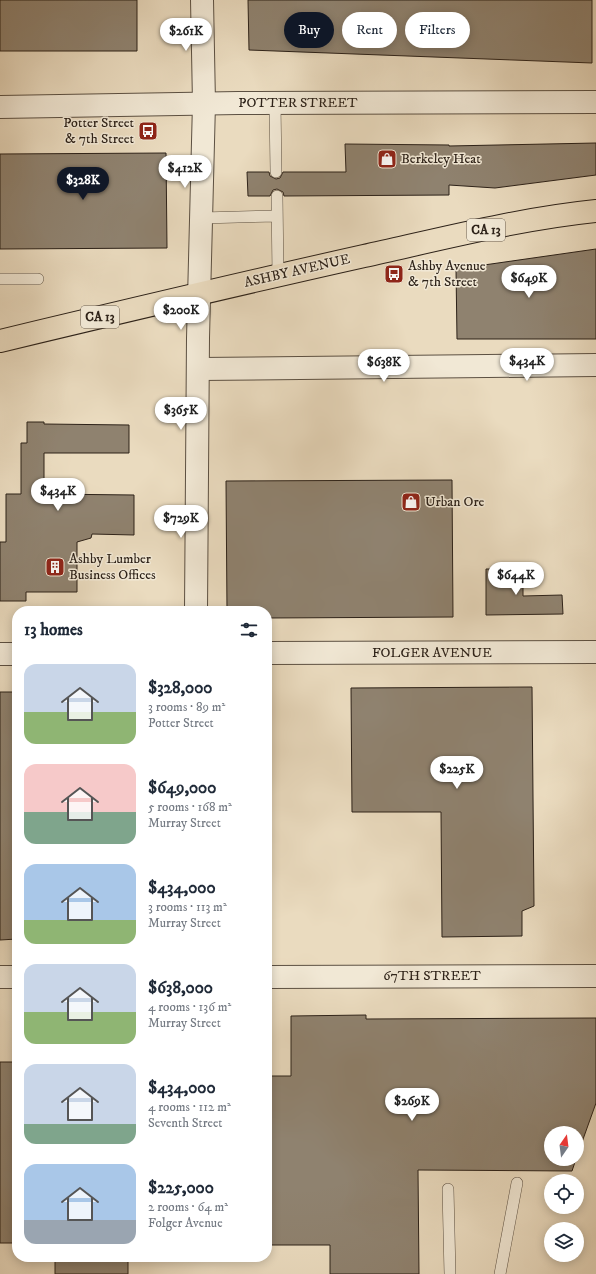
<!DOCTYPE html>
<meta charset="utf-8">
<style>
body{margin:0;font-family:"IM FELL DW Pica",serif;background:#f2f2f3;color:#1f2937;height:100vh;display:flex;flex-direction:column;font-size:15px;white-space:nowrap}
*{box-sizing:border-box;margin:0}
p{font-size:13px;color:#747a83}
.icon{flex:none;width:22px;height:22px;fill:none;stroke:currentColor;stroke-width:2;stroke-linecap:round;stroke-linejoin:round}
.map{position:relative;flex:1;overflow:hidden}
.details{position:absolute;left:12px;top:606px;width:260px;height:656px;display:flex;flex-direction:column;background:#fff;border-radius:16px;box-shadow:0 2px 10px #0003}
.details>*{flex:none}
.top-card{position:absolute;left:284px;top:12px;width:252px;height:36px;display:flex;gap:8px}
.needle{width:26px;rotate:14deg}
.controls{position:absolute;left:544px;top:1126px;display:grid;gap:8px}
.controls a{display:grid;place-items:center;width:40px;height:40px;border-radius:50%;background:#fff;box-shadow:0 2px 10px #0003;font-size:20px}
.price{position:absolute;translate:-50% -34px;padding:0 9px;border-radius:14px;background:#fff;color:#222;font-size:13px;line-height:26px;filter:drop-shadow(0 1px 2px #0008)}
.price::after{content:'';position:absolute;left:50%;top:24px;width:12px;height:9px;margin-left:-6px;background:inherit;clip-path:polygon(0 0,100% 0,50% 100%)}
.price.on{background:#111827;color:#fff}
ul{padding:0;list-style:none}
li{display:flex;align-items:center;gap:12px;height:100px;padding:0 12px}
li span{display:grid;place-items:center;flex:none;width:112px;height:80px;border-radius:12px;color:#555}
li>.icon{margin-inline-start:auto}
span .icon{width:48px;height:48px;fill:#fffc;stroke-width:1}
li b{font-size:17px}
h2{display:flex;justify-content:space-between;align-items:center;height:48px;padding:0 12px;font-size:17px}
.chip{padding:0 14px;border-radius:18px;background:#fff;box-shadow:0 2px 10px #0003;font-size:14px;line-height:36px}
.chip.on{background:#111827;color:#fff}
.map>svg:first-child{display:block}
</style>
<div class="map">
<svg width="596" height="1274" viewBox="0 0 596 1274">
<rect width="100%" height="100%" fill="#eadbbf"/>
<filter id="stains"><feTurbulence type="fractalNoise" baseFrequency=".005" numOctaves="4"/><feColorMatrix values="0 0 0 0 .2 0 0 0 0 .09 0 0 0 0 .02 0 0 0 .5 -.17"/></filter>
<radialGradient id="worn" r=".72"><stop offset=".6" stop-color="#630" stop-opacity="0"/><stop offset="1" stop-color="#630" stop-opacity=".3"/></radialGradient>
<!-- building -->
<path fill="#8f826f" stroke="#2d2219" d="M0,0H137V51H0Z
M248,0H592V63L249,50Z
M596,143V175L495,188L449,185V195L284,196L283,192L277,189L273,190L270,196H248L247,172H269L270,176L276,179L280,178L283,172H346L345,144L449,145V146Z
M166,153L167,248L0,249V154Z
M596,249V339H457L456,269Z
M27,422H44V424L129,425V453H44V494L134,495V535L92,534L91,538L77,542V592H26V601H0V542H6V494H21V443H27Z
M452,480L453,617L267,618V611H227L226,481Z
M486,569H523V596L562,595L563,614L486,615Z
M532,687L534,906L522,911V936L442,937L441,812H352L351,688Z
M0,692H17V939L0,940Z
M366,1015V1019L596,1018V1103L577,1156V1133H551V1159H576L572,1171L418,1170L419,1274H330V1245H267V1076H291V1016Z
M0,1062H17V1243H0Z
M55,1257H128V1274H55Z"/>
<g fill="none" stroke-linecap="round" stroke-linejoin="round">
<!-- service casing -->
<g stroke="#5c5042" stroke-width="12">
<path id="service" d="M275,103L276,172
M277,196L278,275
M202,218L277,216
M0,279H38
M448,1189L450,1274
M500,1274L517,1183"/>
</g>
<!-- minor casing -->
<g stroke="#5c5042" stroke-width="24">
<path id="minor" d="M0,107L238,103L596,102
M199,369L596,365
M267,653L596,652
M0,977H17
M267,977L596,976"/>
</g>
<!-- tertiary casing -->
<g stroke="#5c5042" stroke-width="24">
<path id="tertiary" d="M196,611L198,338L204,103L202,0
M0,654H17"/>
</g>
<!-- primary casing -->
<g stroke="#2d2219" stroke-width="24">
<path id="primary" d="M0,341C121,312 243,283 364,256C441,239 518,219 596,211"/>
</g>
<!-- service -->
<use href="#service" stroke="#f1e8d5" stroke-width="11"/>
<!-- minor -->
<use href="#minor" stroke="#f1e8d5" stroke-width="22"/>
<!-- tertiary -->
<use href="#tertiary" stroke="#f1e8d5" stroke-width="22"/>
<!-- primary -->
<use href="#primary" stroke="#eadbbf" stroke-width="22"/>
</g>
<!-- icons -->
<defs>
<g id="bus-square" transform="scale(1)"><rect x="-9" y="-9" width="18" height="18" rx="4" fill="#8f2418" stroke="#f1e8d5"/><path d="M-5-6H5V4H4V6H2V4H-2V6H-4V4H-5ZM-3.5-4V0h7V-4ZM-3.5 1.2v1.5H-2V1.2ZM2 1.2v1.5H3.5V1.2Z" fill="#fff"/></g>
<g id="shop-square" transform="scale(1)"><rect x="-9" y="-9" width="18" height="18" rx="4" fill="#8f2418" stroke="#f1e8d5"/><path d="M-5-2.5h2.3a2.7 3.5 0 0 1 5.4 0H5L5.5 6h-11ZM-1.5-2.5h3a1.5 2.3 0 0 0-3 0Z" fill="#fff"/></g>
<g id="building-square" transform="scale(1)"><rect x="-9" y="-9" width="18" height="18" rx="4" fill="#8f2418" stroke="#f1e8d5"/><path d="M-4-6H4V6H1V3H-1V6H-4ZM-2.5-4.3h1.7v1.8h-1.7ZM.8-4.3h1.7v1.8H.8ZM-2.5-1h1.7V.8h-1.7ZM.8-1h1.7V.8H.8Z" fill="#fff"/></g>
</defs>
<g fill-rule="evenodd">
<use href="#bus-square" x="148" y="131"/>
<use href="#shop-square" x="387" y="159"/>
<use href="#bus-square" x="394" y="274"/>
<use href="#shop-square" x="411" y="502"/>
<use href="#building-square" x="55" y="567"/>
</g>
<g text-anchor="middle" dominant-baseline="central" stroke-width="3" stroke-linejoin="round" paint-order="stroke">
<!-- shield labels -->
<g fill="#f1e8d5" stroke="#685d51" stroke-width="1">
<rect x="467" y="219" width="38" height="22" rx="3"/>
<rect x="81" y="306" width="38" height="22" rx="3"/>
</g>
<g font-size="13" font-weight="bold" fill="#2d2219">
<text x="486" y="230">CA 13</text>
<text x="100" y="317">CA 13</text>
</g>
<!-- street labels -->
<g font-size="14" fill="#2d2219" stroke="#f1e8d5">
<text x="298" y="103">POTTER STREET</text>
<text transform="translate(297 271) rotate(-13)">ASHBY AVENUE</text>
<text x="432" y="653">FOLGER AVENUE</text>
<text x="432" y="976">67TH STREET</text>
</g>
<!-- poi labels -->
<g font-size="14" fill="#2d2219" stroke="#f1e8d5" text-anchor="start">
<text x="134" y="123" text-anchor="end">Potter Street<tspan x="134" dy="16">&amp; 7th Street</tspan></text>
<text x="401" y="159">Berkeley Heat</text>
<text x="408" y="266">Ashby Avenue<tspan x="408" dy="16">&amp; 7th Street</tspan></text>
<text x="425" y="502">Urban Ore</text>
<text x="69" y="559">Ashby Lumber<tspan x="69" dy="16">Business Offices</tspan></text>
</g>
</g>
<rect width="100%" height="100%" filter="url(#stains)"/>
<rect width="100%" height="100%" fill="url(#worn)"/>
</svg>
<div class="controls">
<a><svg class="needle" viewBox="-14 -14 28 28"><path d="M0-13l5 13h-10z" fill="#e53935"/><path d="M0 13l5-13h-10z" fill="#747a83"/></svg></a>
<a><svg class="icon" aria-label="locate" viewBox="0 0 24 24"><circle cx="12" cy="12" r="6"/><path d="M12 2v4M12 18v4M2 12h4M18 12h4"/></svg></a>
<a><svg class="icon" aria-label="layers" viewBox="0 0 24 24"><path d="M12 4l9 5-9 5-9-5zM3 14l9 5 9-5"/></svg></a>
</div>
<b class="price" style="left:186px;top:52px">$261K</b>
<b class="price" style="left:185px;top:189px">$412K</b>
<b class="price on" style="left:83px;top:201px">$328K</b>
<b class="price" style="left:529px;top:299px">$649K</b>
<b class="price" style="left:181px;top:331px">$200K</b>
<b class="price" style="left:527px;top:382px">$434K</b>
<b class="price" style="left:384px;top:383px">$638K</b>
<b class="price" style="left:181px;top:431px">$365K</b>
<b class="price" style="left:58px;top:512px">$434K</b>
<b class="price" style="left:181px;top:539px">$729K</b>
<b class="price" style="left:516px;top:596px">$644K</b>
<b class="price" style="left:457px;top:790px">$225K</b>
<b class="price" style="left:412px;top:1122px">$269K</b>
<div class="top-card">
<a class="chip on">Buy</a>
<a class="chip">Rent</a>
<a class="chip">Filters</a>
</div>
<section class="details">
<h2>13 homes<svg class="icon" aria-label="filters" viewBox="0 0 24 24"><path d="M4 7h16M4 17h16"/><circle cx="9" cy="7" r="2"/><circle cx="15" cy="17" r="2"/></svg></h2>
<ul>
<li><span style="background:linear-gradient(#c9d6e8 60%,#8fb573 0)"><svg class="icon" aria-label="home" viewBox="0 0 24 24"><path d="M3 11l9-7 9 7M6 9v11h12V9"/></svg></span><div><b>$328,000</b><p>3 rooms · 89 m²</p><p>Potter Street</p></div></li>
<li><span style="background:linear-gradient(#f6c9c9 60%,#7fa58c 0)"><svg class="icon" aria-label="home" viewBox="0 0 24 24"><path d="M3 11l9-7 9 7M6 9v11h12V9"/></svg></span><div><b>$649,000</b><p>5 rooms · 168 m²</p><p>Murray Street</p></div></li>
<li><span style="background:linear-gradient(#a9c7e8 70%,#8fb573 0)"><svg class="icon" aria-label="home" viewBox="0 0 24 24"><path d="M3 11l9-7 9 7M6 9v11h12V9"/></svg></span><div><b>$434,000</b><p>3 rooms · 113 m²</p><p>Murray Street</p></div></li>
<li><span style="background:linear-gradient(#c9d6e8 60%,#8fb573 0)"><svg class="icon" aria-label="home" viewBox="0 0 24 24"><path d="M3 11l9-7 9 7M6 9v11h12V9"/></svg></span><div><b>$638,000</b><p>4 rooms · 136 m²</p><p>Murray Street</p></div></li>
<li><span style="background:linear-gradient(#c9d6e8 75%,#7fa58c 0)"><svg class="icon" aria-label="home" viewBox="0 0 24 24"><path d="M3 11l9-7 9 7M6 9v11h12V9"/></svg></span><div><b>$434,000</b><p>4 rooms · 112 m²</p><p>Seventh Street</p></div></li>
<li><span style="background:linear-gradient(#a9c7e8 70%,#9aa5b1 0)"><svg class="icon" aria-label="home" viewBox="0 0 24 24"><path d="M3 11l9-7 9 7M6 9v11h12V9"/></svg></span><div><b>$225,000</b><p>2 rooms · 64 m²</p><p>Folger Avenue</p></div></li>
</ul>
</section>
</div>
